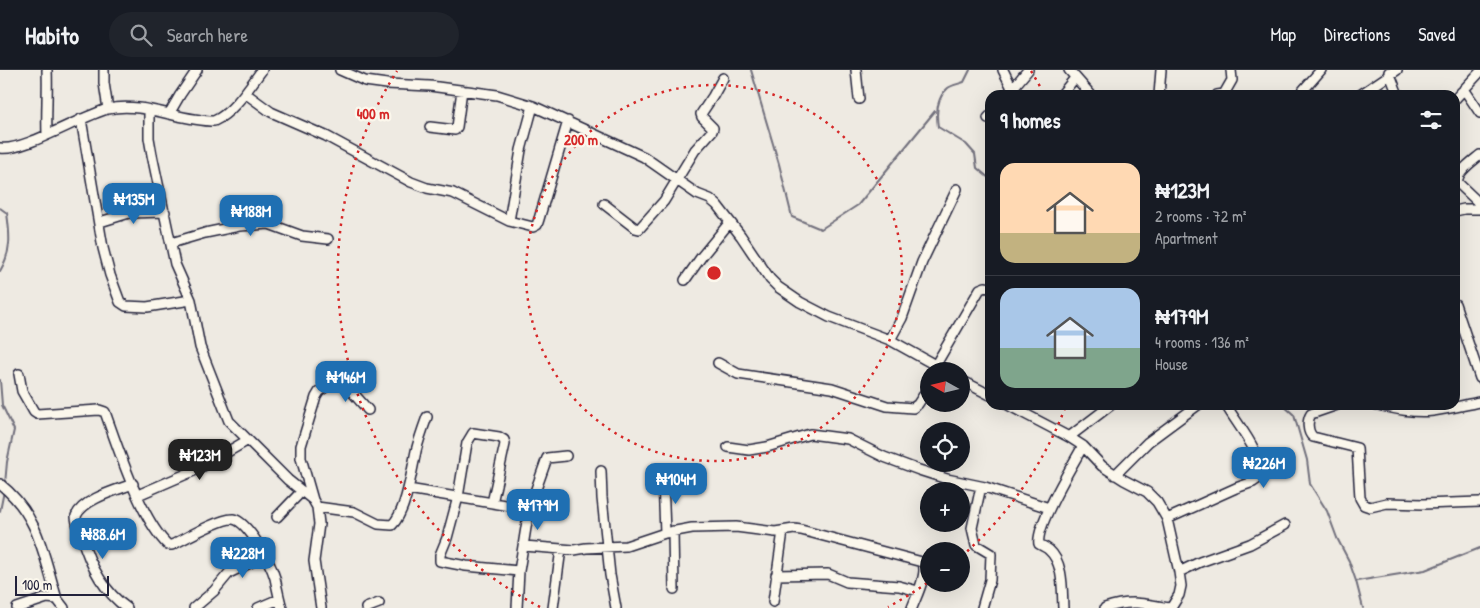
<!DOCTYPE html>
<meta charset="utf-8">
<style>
body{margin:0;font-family:"Patrick Hand",sans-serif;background:#20242c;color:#f1f3f6;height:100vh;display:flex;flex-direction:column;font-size:19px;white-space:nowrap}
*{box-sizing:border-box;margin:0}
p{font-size:16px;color:#9ea1a6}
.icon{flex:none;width:28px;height:28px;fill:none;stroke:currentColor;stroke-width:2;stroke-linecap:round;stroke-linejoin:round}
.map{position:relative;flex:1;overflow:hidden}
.details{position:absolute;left:985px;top:20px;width:475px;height:320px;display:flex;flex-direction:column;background:#171b24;border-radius:15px;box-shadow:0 5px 20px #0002}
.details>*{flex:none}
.needle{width:32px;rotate:278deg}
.buttons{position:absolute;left:920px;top:292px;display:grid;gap:10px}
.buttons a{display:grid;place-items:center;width:50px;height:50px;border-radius:50%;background:#171b24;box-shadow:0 5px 20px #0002;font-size:25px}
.scale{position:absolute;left:15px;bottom:12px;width:94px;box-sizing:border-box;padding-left:5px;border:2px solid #22223b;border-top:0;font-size:14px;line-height:18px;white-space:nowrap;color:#22223b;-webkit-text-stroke:4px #fbf7ec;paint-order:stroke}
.price{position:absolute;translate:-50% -42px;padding:0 11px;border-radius:10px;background:#1f6fb2;color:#fff;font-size:16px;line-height:32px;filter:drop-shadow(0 1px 2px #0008)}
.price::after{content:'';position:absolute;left:50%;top:30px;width:15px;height:11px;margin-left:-8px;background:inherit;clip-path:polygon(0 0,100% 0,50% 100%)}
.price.on{background:#222;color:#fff}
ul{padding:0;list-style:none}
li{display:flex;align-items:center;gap:15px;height:125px;padding:0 15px}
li+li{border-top:1px solid #363941}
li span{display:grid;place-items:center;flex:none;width:140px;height:100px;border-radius:15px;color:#555}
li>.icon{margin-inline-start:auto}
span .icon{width:60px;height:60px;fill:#fffc;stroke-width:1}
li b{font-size:21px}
h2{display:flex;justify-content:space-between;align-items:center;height:60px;padding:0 15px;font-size:21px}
header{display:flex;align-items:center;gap:30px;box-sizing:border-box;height:70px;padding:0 25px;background:#171b24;border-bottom:1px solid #363941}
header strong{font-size:24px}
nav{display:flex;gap:28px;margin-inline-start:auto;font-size:18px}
.search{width:350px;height:45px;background:#20242c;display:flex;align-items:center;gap:12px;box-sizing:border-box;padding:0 18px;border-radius:28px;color:#9ea1a6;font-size:19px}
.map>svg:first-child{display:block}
</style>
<header>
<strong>Habito</strong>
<div class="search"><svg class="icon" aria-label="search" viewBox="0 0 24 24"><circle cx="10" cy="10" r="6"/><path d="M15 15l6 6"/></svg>Search here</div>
<nav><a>Map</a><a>Directions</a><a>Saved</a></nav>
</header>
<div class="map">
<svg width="1480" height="538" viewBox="0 0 1480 538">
<rect width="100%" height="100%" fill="#eeeae2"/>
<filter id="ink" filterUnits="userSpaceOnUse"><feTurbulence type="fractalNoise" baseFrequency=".02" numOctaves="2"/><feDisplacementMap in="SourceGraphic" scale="10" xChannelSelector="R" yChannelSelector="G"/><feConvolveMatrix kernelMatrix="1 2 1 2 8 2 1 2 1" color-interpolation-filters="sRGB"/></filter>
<g filter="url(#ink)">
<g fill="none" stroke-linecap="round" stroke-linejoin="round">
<!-- stream -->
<path stroke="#716f7c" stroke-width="2" d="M751,0L779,94L792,147L821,159L858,135L935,41
M970,0L964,12C959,14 952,15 948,18C936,28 936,44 938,57L966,74L975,84L977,98L990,109
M0,138L7,143C10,165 12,181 0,201
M0,310L2,335L14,360L7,392L5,414
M1283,335L1294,345L1307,390L1310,414L1327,441L1337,468L1349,491L1356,511L1363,538
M0,441L4,421
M1357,511L1425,500L1480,478"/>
<!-- minor casing -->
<g stroke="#22223b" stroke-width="12">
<path id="minor" d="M47,0C48,22 46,43 47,64
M104,0V13L108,39
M340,0L365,11L387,14L430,16L497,25L533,36L644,87L697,124L710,129L717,135L741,166L770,209L778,217L800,232L829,247L890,270L946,301
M856,0L859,29
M1003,0L1012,18
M1069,0L1091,25
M1389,2L1398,25
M1464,19L1480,43
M245,23L271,42L326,66L411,112L427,118L453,123L509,151L533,157L537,155L539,149L568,51
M1007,25L1028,0
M1061,25L1075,8
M1159,25L1161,0
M1217,25L1224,24L1232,10L1231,0
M1299,25L1321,0
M1360,25L1397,0
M1455,29L1480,2
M149,40V68L152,85L175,194L191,230L200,277L229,351L288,410L313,430L317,437L319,454L314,491L321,538
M169,44L180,25L197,0
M988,48L990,46
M81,49L103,178L110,205L120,232L126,236L147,237L191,230
M430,57L455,60L457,57L462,20
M0,78C23,82 81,46 108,39C143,31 179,51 214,51C233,43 250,16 262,0
M1480,85C1473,91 1455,103 1458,113L1480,134
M604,134L635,158L639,159L664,131L695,80L712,61L713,58L702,47L701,44L713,26L723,8
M1455,141L1464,139H1480
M509,151L521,80L533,36
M100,152L129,143L165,142
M171,173L205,163L239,156L269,154L302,166L328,169
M685,210L702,186L730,152
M1455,234L1480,308
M890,270L902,248L922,192L957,119
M718,293L738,304L832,318L887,336L913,338L918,334L929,317
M935,296L980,219L985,217L990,218
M19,304L22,321L34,342L37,344L99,340L105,342C118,378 141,450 168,475H172C184,469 221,448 233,449C248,451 271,494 275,508C277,518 279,528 282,538
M961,310L990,325
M1008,335L1069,367L1083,376L1102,396L1124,410L1147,422L1157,432L1167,449L1179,502L1181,516L1179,525L1171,538
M1337,335L1311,344C1307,350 1307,362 1313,367L1357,378L1360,428L1364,435L1370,437L1387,433L1423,434L1480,432
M1377,335C1395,339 1414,343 1433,341C1449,339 1464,335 1480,332
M1069,367L1111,335
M728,377L749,380L767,377L810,364L848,369L884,387L919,400L947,409L985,417L1049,438
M601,401L602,428L610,505L616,538
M1115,405L1148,372L1198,335
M663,409L665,463
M0,414C39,445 43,484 57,529L47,528L17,538
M408,419L529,439
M138,425L198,399L248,370
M313,430L301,388V376L316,327L319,322L334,310L347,316L368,340
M492,433L505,374L504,370L499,367L473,363L467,373L458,427L447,468L440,485V491L466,496L519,501
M317,437L354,442L378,454L392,455C406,442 412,400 416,381C419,369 423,358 427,347
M277,447L302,421
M1167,449L1236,418L1253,412L1260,407C1263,383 1238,356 1226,335
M673,461L674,519
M524,476L574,480L586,478L626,476L665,463L692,458L736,457L775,462L794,459L801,460L922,492C929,502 916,527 912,538
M1179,502L1200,492L1250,474L1285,455
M776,505L828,504L847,512L899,516L918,521
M57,529L64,538
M773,532L783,461
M127,538C103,521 89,493 81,465C79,459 76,453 76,446C83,429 117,420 133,414
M194,538L214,521L229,503L264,486
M258,538L279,529
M366,538L379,533
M517,538L519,501L529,439L547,388L566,386
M553,538L561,479
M982,538L990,510L991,484L976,475L972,458L980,421L985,417
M1063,538C1062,520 1064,493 1049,480C1047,478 1043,476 1039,474C1035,457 1073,394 1083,376
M1105,538C1128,530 1145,533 1169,538"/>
</g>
<!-- minor -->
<use href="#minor" stroke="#fbf7ec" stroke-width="9"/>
</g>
</g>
<!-- distance rings -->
<g fill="none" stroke="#d62828" stroke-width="2.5" stroke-dasharray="2.5 5">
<circle cx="714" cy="203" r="188"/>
<path d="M1065 338A376 376 0 0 1 963 485M927 513A376 376 0 0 1 888 537M540 537A376 376 0 0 1 397 1M1031 1A376 376 0 0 1 1044 24"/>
</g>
<circle cx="714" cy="203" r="8" fill="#d62828" stroke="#fbf7ec" stroke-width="2.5"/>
<g font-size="15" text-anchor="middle" font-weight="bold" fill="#d62828" stroke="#fbf7ec" stroke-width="4.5" stroke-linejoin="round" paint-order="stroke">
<text x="373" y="49">400 m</text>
<text x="581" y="75">200 m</text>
</g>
</svg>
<div class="buttons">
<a><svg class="needle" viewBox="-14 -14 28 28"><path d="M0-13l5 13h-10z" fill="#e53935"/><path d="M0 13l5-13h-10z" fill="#9ea1a6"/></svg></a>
<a><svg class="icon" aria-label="locate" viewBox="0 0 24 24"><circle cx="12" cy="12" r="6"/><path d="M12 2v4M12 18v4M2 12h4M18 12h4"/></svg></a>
<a>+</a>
<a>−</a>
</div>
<div class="scale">100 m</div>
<b class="price" style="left:134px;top:155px">₦135M</b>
<b class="price" style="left:251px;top:167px">₦188M</b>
<b class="price" style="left:346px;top:333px">₦146M</b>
<b class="price on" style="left:200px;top:411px">₦123M</b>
<b class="price" style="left:1264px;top:419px">₦226M</b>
<b class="price" style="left:676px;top:435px">₦104M</b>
<b class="price" style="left:538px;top:461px">₦179M</b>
<b class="price" style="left:103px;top:490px">₦88.6M</b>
<b class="price" style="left:243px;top:509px">₦228M</b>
<section class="details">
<h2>9 homes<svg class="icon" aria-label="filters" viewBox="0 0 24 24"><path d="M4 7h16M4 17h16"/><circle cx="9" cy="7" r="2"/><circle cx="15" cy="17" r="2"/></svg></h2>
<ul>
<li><span style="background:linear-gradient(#ffd9b3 70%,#c2b280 0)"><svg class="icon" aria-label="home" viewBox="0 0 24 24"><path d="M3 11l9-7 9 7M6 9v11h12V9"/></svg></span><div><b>₦123M</b><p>2 rooms · 72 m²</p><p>Apartment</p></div></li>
<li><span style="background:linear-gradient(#a9c7e8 60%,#7fa58c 0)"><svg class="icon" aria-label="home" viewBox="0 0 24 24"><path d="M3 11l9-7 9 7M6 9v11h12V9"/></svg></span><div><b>₦179M</b><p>4 rooms · 136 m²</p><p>House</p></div></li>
</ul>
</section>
</div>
